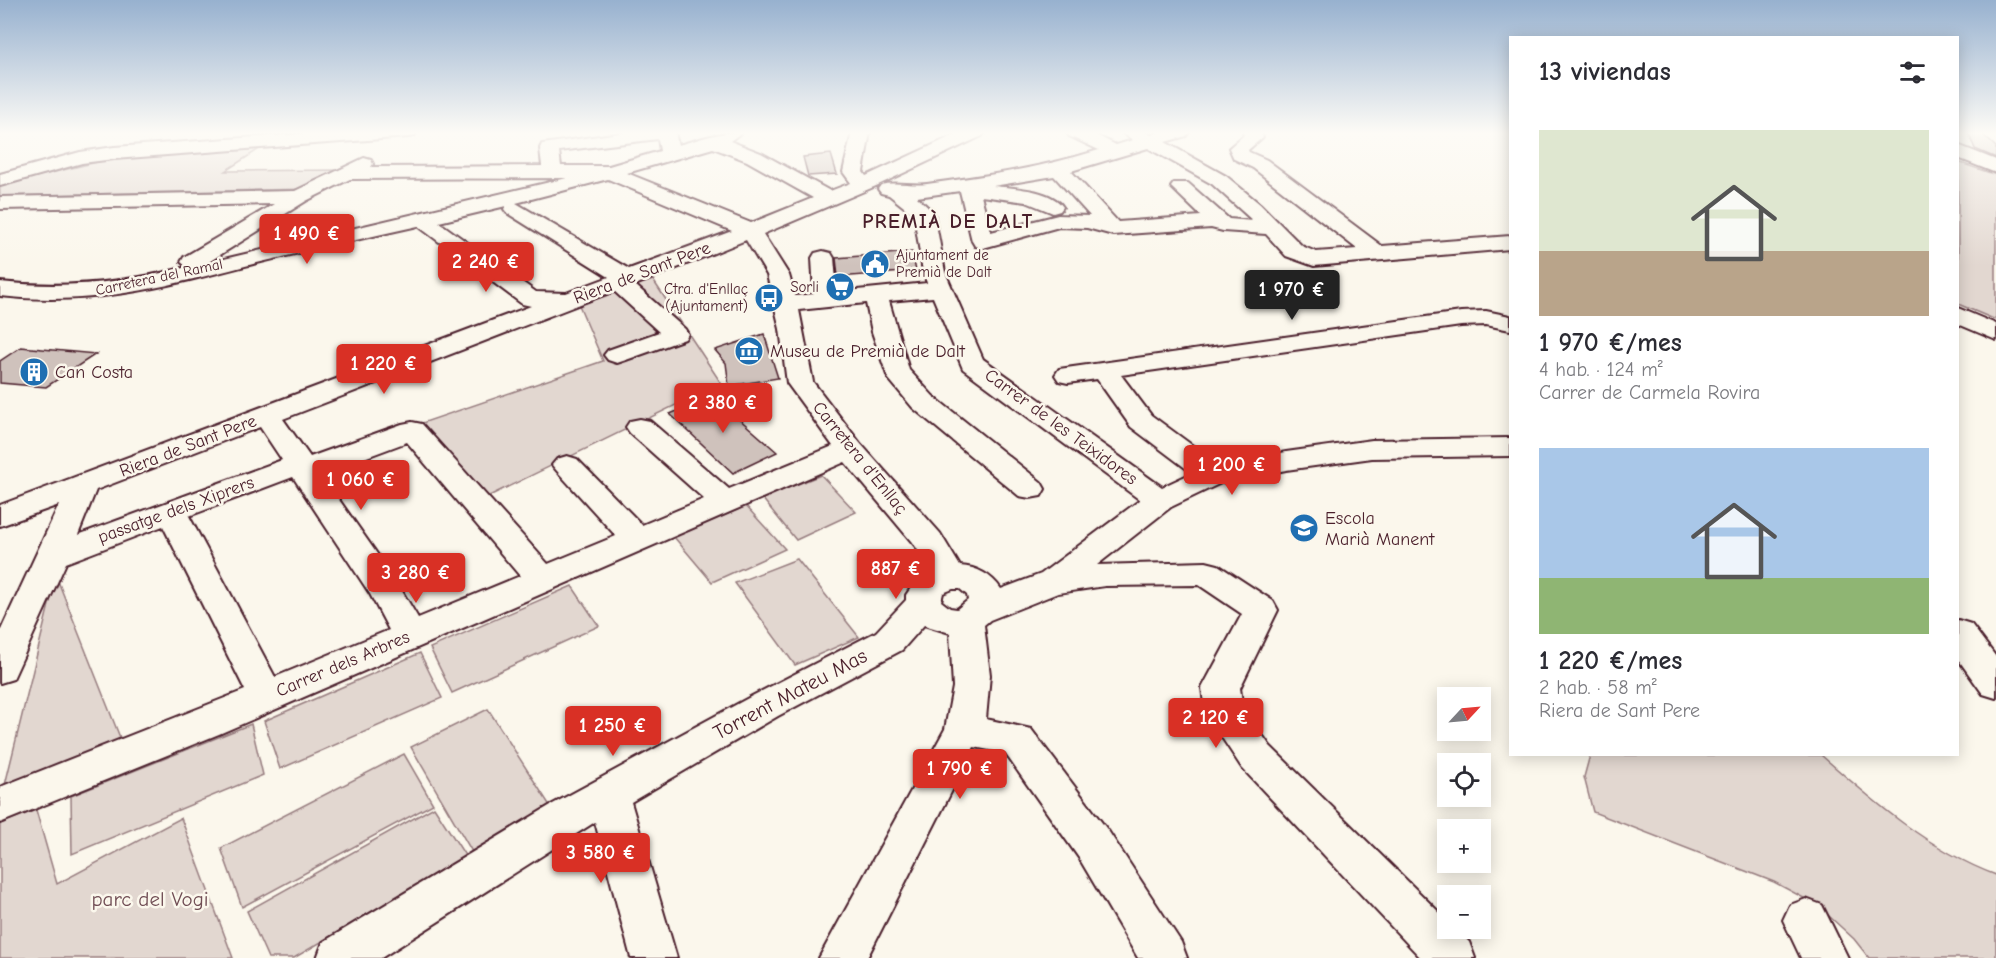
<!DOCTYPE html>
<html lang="es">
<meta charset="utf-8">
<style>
body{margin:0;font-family:"Comic Neue",sans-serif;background:#f2f2f3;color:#2b2b33;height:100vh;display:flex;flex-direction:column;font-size:22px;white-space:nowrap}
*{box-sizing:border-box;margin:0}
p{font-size:20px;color:#7c7c81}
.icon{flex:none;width:33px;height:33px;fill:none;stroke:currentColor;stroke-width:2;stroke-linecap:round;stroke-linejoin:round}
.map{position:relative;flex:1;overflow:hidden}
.drawer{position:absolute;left:1509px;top:36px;width:450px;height:720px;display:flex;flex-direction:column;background:#fff;border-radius:0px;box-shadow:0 3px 15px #0003}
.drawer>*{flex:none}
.needle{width:39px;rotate:64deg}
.tools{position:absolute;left:1437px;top:687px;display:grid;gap:12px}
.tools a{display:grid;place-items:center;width:54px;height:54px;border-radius:0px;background:#fff;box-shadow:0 3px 15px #0003;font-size:30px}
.price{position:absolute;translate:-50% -51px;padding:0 14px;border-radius:6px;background:#d93025;color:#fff;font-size:20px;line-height:39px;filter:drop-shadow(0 2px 3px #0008)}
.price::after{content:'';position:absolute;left:50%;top:36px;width:18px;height:14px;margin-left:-9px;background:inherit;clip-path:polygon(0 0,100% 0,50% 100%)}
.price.on{background:#222;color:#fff}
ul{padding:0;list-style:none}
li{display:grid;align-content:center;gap:12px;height:318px;padding:0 30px}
li span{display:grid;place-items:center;height:186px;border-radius:0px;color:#555}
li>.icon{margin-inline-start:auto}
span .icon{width:108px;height:108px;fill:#fffc;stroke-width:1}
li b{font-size:26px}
h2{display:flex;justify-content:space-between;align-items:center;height:72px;padding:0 30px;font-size:26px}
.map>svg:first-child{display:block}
</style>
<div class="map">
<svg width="1996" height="958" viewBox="0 0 1996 958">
<rect width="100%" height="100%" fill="#fbf7ec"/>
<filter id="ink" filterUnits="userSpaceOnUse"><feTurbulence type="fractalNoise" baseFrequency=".0167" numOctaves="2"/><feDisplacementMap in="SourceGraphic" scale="12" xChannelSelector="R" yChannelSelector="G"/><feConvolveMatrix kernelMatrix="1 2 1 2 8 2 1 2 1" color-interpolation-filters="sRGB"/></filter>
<g filter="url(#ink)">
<!-- green -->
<path fill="#e2d7d0" stroke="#967b7e" stroke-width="1.5" d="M261,148L225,171L342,170L304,189L0,196V185L106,160Z
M1958,162L1996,175V320L1958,304Z
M653,280L721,383L483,499L419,424L603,361L579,305Z
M821,475L856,512L796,540L762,498Z
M746,506L785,549L712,582L674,537Z
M797,559L859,637L795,665L735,583Z
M56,576L121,740L4,789Z
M572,586L599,626L452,693L430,648Z
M420,653L442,698L280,769L264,721Z
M488,709L554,812L475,857L411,747Z
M251,724L263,775L72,854L71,796Z
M404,754L433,804L242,907L221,848Z
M1590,755H1821C1874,802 1929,850 1996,875V958H1869L1854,939L1817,905L1774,882L1593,812L1584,777Z
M434,807L466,857L294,958H268L247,911Z
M36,810L57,884L181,818L233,958H0V824Z"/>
<!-- building -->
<path fill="#cfc2bc" stroke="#4a1f2b" stroke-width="1.5" d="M1968,132H1980L1996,147V158L1975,149Z
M831,154L837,174L808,176L803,157Z
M912,252L916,271L838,277L836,258Z
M764,334L778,378L729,386L726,363L715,350Z
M21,347L96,354L46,387L0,383V361Z
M713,396L777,452L733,473L670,414Z"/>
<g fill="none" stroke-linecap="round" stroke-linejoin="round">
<!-- minor casing -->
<g stroke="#4a1f2b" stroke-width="4">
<path id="minor" d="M329,132H417L414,136L408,137L114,159L82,163L0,186V174L80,152L114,147Z
M627,132H675L678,145C700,139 719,132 742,132L730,141L761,153L830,191L851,183L843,172L852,132H870L863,172L866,176L961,132H985L982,136L876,186L763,234L789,275L795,296L814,294L812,258L815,253L823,251L831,253L834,258L837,292L927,283L923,272L914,215L889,195L881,193L878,189L881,185C895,181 912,186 927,184C986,176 1042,168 1099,150L1069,136L1066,132H1090L1116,145L1133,140L1121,132H1145L1151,135L1160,132H1189L1186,136L1165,142L1226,176L1260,204L1302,246L1316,252L1357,249L1253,168L1234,159L1229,148L1244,135L1243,132H1261L1263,137L1248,150L1249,152L1267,160L1382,246L1510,236V249L1314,266L1286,256L1266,234L1223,231L1211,228L1113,235L1087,228L1059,227L983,248L975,246L972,241L960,191L917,197L934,213L945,272L983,359L1162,487L1192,473L1131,427L1097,379L1068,383L1059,381L1055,375L1059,369L1461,312L1486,311L1510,316V330L1486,325L1461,326L1121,375L1151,415L1219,465L1286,452L1372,440L1510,438V456L1372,458L1286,470L1221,483L1171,507L1097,565L1206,562L1218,565L1273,601L1278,610L1240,688L1243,708L1270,746L1448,921V928H1455L1469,942L1475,958H1421L1242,768L1205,712L1202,688L1242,614L1199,585L1105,586L1058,593L990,620L984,625L990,675L986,719L1031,729L1109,832L1181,942L1187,958H1138L1079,858L1005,753L974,747L867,958H819L945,729L953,687L950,633L924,625L902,650L778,716L631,802L677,958H631L595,822L381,958H317L323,942L551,805L752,696L876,632L906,600V595L919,576L930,572L916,547L845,462L219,734L0,823V787L245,690L163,526L66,563L13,679L0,683V632L59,505L0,526V505L531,306L522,304L418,226C364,238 311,250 257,263C168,286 93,307 0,296V282C64,289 124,283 187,267L181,262L184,257L274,204L0,209V197L295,191L364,158L371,160L373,164L371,167L542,166L540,148L542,144ZM658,139L660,151L609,166H561L559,151ZM713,148L747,161L813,198L751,223L627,173ZM1148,148L1212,184L1253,221L1229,219L1188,183H1174L1171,187L1201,216L1118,222L1071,171ZM1054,176L1090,216L1058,215L991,232L981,196L1026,202L1053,213L1060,211L1063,207C1051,189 1013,188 993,186ZM567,178L207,263L306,201L350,179ZM608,179L732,231L629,269L516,203ZM506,206L504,209L507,213L609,277L566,293L536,292L439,222ZM746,240L767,275L780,329L787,383L833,446L729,489L650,421L640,419L630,421L626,427L630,433L704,499L642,525L577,459L567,456L557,459L552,465L557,471L616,536L548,564L422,424L412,422L402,424L310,457L283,419L614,291L659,332L608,350L604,355L608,360L617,363L626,360L685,339L688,334L685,329L635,285ZM933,297L963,369L1140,500L1041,574L1001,589C992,575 977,567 960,566L940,533L860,443L813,382L799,310L866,303L872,332L888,378L913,408L1019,496L1030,498L1041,496L1045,489L1041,482L933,396L909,370L889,301ZM260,427L282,460L78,535L96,490ZM407,442L520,576L418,618L396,581L321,474ZM293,477L370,594L389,630L275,677L189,516ZM953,589H960L967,595L968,600L957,609L950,608L941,601L943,593Z
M1958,145L1996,160V173L1958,158Z
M1958,308L1996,324V340L1958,324Z
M1958,620L1971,624L1996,657V698L1983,694L1958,659Z
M1806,899L1822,905L1848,958H1801L1783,920L1790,905Z"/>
</g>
<!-- minor -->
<use href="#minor" fill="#fbf7ec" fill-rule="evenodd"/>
</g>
</g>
<!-- sky -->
<linearGradient id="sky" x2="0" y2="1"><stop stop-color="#97b1cf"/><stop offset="0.5" stop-color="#fdfbf6"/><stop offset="1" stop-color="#fdfbf6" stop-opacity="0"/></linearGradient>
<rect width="1996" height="266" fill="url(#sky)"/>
<!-- icons -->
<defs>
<g id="civic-disc" transform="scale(1.5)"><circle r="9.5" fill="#1f6fb2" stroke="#fbf7ec"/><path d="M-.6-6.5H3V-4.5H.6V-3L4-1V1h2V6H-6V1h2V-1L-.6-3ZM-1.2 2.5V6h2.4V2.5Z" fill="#fff"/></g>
<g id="supermarket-disc" transform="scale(1.5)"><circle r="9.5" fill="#1f6fb2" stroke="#fbf7ec"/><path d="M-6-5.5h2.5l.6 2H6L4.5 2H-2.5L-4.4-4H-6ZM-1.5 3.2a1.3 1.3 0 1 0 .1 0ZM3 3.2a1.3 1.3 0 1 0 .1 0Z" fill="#fff"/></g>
<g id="bus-disc" transform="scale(1.5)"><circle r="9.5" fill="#1f6fb2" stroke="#fbf7ec"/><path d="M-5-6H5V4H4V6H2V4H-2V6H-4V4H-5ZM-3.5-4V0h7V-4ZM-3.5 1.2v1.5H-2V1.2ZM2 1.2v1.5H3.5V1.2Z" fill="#fff"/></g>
<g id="museum-disc" transform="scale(1.5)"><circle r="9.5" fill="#1f6fb2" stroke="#fbf7ec"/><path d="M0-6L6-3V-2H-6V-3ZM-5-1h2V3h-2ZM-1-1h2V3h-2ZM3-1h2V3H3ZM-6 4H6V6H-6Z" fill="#fff"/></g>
<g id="building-disc" transform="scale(1.5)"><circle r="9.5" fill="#1f6fb2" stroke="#fbf7ec"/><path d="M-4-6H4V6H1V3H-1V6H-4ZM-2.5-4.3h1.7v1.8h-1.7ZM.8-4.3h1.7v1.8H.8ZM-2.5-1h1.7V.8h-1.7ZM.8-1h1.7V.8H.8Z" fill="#fff"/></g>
<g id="school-disc" transform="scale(1.5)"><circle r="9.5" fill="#1f6fb2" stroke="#fbf7ec"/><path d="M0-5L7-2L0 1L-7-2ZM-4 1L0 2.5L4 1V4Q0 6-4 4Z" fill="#fff"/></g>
</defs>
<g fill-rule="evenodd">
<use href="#civic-disc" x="875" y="264"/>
<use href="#supermarket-disc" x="840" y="287"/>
<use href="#bus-disc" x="769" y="298"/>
<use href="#museum-disc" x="749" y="351"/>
<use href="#building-disc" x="34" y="372"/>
<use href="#school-disc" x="1304" y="528"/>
</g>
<g text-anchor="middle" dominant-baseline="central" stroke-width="5" stroke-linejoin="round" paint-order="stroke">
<!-- far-poi labels -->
<g font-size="15" fill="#4a1f2b" stroke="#fbf7ec" text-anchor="end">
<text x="896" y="255" text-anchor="start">Ajuntament de<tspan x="896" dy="17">Premià de Dalt</tspan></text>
<text x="819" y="287">Sorli</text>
<text x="748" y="289">Ctra. d'Enllaç<tspan x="748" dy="17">(Ajuntament)</tspan></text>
</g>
<!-- far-street labels -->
<g font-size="15" fill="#4a1f2b" stroke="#fbf7ec">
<text transform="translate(159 277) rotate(-12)">Carretera del Ramal</text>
</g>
<!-- street labels -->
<g font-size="18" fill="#4a1f2b" stroke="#fbf7ec">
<text transform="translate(642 273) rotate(-21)">Riera de Sant Pere</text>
<text transform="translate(1061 427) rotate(36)">Carrer de les Teixidores</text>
<text transform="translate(188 446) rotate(-21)">Riera de Sant Pere</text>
<text transform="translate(860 458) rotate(51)">Carretera d'Enllaç</text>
<text transform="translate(176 510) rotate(-20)">passatge dels Xiprers</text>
<text transform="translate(343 664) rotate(-23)">Carrer dels Arbres</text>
</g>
<!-- poi labels -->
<g font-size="18" fill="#4a1f2b" stroke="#fbf7ec" text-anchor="start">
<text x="770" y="351">Museu de Premià de Dalt</text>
<text x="55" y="372">Can Costa</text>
<text x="1325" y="518">Escola<tspan x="1325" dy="21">Marià Manent</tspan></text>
</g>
<!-- far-district labels -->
<g font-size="20" font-weight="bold" letter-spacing="1.5" fill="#4a1f2b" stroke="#fbf7ec">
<text x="948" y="221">PREMIÀ DE DALT</text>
</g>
<!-- near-street labels -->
<g font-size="21" fill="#4a1f2b" stroke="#fbf7ec">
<text transform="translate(790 694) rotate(-28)">Torrent Mateu Mas</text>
</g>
<!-- near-park labels -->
<g font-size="21" fill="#704d54" stroke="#fbf7ec">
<text x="150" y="899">parc del Vogi</text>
</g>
</g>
</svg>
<div class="tools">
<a><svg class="needle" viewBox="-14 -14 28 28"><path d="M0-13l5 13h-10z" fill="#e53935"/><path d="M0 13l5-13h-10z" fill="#7c7c81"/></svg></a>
<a><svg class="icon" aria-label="locate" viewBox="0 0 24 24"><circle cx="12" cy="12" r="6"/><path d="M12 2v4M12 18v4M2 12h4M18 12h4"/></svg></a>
<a>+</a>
<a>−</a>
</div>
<b class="price" style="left:307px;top:265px">1 490 €</b>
<b class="price" style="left:486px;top:293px">2 240 €</b>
<b class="price on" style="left:1292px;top:321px">1 970 €</b>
<b class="price" style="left:384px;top:395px">1 220 €</b>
<b class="price" style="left:723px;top:434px">2 380 €</b>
<b class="price" style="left:1232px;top:496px">1 200 €</b>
<b class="price" style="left:361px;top:511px">1 060 €</b>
<b class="price" style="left:896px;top:600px">887 €</b>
<b class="price" style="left:416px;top:604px">3 280 €</b>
<b class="price" style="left:1216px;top:749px">2 120 €</b>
<b class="price" style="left:613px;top:757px">1 250 €</b>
<b class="price" style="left:960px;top:800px">1 790 €</b>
<b class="price" style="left:601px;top:884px">3 580 €</b>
<section class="drawer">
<h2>13 viviendas<svg class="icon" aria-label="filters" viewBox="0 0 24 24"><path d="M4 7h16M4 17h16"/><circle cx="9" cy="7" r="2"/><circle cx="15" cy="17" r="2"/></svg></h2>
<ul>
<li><span style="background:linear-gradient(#dfe7d0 65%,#b9a48a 0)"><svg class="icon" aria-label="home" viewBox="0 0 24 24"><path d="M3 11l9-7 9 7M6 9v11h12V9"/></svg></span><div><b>1 970 €/mes</b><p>4 hab. · 124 m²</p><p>Carrer de Carmela Rovira</p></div></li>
<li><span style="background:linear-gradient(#a9c7e8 70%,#8fb573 0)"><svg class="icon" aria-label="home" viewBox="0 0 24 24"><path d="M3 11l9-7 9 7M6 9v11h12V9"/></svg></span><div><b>1 220 €/mes</b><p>2 hab. · 58 m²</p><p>Riera de Sant Pere</p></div></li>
</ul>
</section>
</div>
